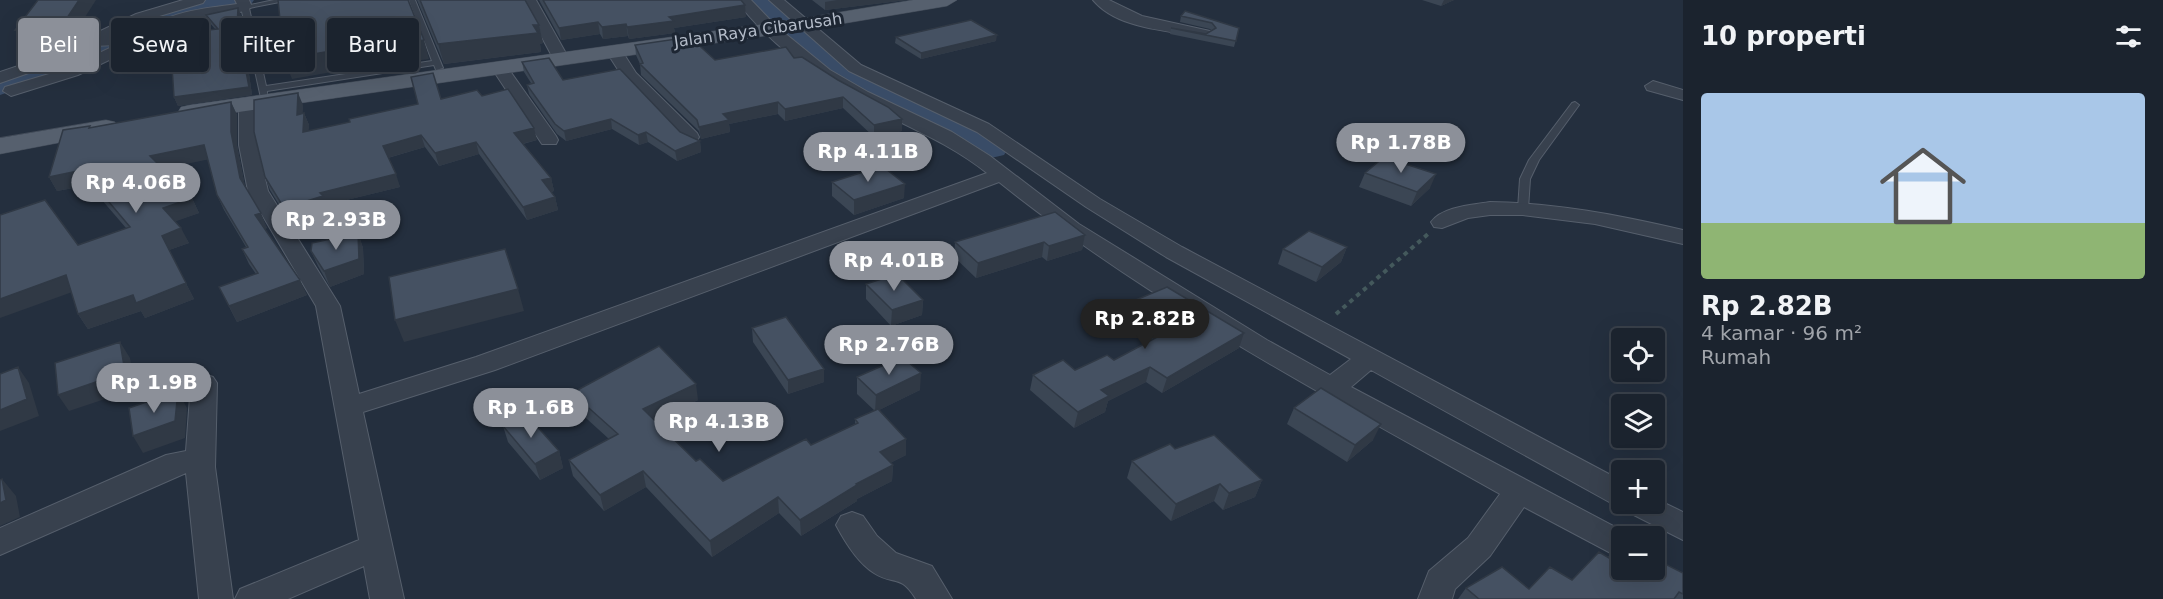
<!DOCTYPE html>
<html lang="id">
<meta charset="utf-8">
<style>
body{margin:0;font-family:"DejaVu Sans",sans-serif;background:#242b36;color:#f1f3f6;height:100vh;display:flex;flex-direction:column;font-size:22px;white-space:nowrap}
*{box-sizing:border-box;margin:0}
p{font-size:20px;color:#a0a4aa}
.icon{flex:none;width:33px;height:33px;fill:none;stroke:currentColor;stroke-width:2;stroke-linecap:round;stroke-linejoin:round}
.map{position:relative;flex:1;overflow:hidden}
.sheet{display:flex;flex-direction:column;background:#1b232e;width:480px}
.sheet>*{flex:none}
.top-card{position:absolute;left:18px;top:18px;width:570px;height:54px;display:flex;gap:12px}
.buttons{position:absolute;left:1611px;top:328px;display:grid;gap:12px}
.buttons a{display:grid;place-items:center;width:54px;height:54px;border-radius:6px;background:#1b232e;box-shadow:0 6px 24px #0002,0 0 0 2px #39404a;font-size:30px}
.price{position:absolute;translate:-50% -51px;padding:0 14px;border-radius:21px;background:#8c9099;color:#fff;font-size:20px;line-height:39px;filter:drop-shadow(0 2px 3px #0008)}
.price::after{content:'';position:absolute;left:50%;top:36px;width:18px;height:14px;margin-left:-9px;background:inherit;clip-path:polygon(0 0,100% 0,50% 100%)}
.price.active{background:#222;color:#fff}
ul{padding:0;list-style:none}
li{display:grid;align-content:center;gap:12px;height:318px;padding:0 18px}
li span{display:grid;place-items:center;height:186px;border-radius:6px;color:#555}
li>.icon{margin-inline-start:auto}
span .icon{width:108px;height:108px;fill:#fffc;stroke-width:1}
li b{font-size:26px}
h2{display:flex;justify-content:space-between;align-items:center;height:72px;padding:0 18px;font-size:26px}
.tag{padding:0 21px;border-radius:6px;background:#1b232e;box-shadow:0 6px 24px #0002,0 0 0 2px #39404a;font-size:21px;line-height:54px}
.tag.active{background:#8c9099;color:#fff}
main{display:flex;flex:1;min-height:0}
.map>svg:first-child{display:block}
</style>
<main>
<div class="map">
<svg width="1683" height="599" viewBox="0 0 1683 599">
<rect width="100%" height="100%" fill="#242f3e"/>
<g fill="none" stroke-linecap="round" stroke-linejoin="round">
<!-- river -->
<path fill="#394c67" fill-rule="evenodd" d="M202,0H254L250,6L173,23L92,64L0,95V74L70,52L154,10Z
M746,0H775L840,58L863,73L951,111L1004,139L1009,147L1004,155L991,158L978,155L927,125L841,87L818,72Z"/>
<!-- lane casing -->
<g stroke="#565f6c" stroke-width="2">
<path id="lane" d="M274,0H290L249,8L266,86L432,61L409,0H415L443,68L436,70L434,65L267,91V98H261L241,7Z
M1575,102L1579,105L1539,160L1530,179L1528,209L1527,211H1519L1518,209L1520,179L1529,160L1572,103Z"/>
</g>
<!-- street casing -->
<g stroke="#565f6c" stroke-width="2">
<path id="street" d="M183,0H205L203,3L146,20L113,36H138C165,11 202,9 237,4L235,0H249L252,7L245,11C223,15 199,16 178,23C164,29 152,44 136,45L134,48L78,75L11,96L3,91L5,87L66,69L116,45L94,46L60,62L0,83V72L48,56L136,14Z
M522,0H536L568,57L566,60H554Z
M736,0H751L776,26L830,70L868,92L952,132L990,156L1079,224L1267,340L1330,375L1351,359L1166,257L1086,207L977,132L849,71L769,0H784L861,65L989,124L1100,199L1182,247L1622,481V504H1654V498L1683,512V540L1628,512L1625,506L1611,503L1371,370L1351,387L1634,537H1622V559L1524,507L1490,556L1455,589L1452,599H1418L1429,571L1468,538L1500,494C1329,398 1153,305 999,182L495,370L363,412L404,599H370L364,566L288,599H235L240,589L359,540L316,306L248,191L239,145V103L242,99H254L257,103V145L268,191L340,306L359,394L476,357L987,173C947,141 900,124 855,99C812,75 766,40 736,0Z
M1093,0H1109L1142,16L1210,31L1212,34L1205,38C1170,30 1118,30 1093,0Z
M614,46L620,48L636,73L697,133L699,137L697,141H683L624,79L606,51Z
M499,62L505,64L556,136L558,140L556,144H542L491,67Z
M1653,81L1683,90V100L1647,90L1645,86Z
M1490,202C1556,203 1619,215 1683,230V244L1595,224L1523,215H1490L1468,218L1442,228L1434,227L1431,222C1443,206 1473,205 1490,202Z
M204,374L213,377L217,383L215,467L233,599H199L186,473L0,555V528L166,455L186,451L191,383L195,377Z
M852,512L863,516L877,536L896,553L932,566L952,599H916C900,573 894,586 874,573C858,563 845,542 836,525L841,516Z"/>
</g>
<!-- primary casing -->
<g stroke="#414a57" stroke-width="1">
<path id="primary" d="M913,0H957L947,6L799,31L190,119L181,117L178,112L181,107L190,105L799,19Z
M106,120L115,122L118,127L115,132L0,154V138Z"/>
</g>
<!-- path -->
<path stroke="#44595c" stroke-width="4" stroke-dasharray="4.5 4.5" stroke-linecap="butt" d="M1336,314L1428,234"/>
<!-- lane -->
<use href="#lane" fill="#38414e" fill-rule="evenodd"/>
<!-- street -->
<use href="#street" fill="#38414e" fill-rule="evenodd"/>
<!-- primary -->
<use href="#primary" fill="#56606e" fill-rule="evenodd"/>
</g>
<!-- wall -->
<path fill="#3b4654" d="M417,0H525L539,25L543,43L540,44L541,52L444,64Z
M539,0H741L746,17L674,28L675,33L629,39L628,36L603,39L600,34L561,40Z
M812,0H907L825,10Z
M1422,0H1454L1441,6Z
M206,15H241L238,67L249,74L252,95L178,106L174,97L185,64L215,29L209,22Z
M1181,16L1239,28L1234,47L1170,34L1171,28L1206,34L1212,31L1210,29L1180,22Z
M896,37L996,41L921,59L895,43Z
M635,45L715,60L794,58L902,131L874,137L843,108L785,121L778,114L729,124L730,132L701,139L699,131L641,75L640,64L636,55Z
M522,62L700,141L701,152L677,161L648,142L639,145L612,129L566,141L557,134L529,94L527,85L531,83L524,72Z
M482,96L537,140L523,144L551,178L554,191L551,192L555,197L558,210L527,220L479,154L439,166L425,147L388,158L400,187L326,205L328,209L289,221L270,190L265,177L303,105L302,114L304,113L309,125L308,131L350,122L441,99Z
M231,102L237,115V145L245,187L267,228L264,229L307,295L237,322L219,287L256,274L249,264L242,249L246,247L224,210L217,195L208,159L162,168L192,198L199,213L175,221L189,243L169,250L194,299L145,318L141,311L88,329L78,314V245L126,228L89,185L57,191L49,177L91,128Z
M1365,173L1430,188L1411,206L1359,187Z
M832,182L904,198L854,215L832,196Z
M358,233L363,248L364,274L330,287L318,266L311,251Z
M1085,235L1082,250L1047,261L1042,257L976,278L954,257L955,242Z
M1347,247L1341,262L1316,282L1278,264L1283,249Z
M866,284L923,300L922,315L891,326L866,299Z
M1126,304L1239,348L1162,393L1146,382L1108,401L1105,412L1074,428L1030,390L1033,375L1075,370L1114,360L1151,340L1122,319Z
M752,328L824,369V382L788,394L753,342Z
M857,377L920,390L879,410L906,455L890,463L893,465L892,481L857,499V501L801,536L779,513L712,557L646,487L604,511L573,476L569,460L609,439L576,409L572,393L698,400L655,421L696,461L723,481L811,445L855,424V419L875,411L857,394Z
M1294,408L1373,440L1347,462L1287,424Z
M503,426L559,451L563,468L540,480L508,442Z
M1175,449L1262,480L1255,497L1223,510L1214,501L1171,521L1127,478L1132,461Z
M1622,540L1655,559L1683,573V599H1458L1466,588L1529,589L1572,580L1608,557Z"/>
<!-- shaded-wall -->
<path fill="#303945" d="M79,0H96L71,39L24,45L15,30Z
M837,0H907L825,10V2Z
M1444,0H1454L1441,6Z
M745,5L746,17L674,28L675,33L629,39L627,27L669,17Z
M238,8L241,15L238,76L235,68Z
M598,22L600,34L561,40L559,28Z
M626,24L628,36L603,39L602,27Z
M539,25L543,43L540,44L541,52L444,64L438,44Z
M997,35L996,41L921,59V53Z
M401,39L424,40L429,59L408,62L407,59L292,79L284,59Z
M245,66L249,74L252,95L178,106L174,97Z
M298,93L303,105L302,127L297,115Z
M843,97V108L785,121V109Z
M231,102L237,115V145L246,192L240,178L231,132Z
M778,102V114L729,124L730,132L701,139L699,127L723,114Z
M304,113L309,125L308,145L303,132Z
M611,119L612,129L566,141L564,131Z
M902,119V131L874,137V125Z
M534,128L537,140L517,145L514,133Z
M646,132L648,142L639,145L638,135Z
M421,135L425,147L387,158L383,146Z
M700,141L701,152L677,161L675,151Z
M476,142L479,154L439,166L435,153Z
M204,145L210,159L157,170L150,156Z
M82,170L89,185L57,191L49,177Z
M396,174L400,187L326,205L328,209L289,221L284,208L320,193Z
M1436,174L1430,188L1411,206L1417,192Z
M551,178L554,191L545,193L542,180Z
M905,184L904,198L854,215V200Z
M555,197L558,210L527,220L523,207Z
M192,198L199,213L171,223L163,208Z
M261,213L267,228L261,230L255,215Z
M181,228L189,243L169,250L194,299L145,318L141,311L88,329L78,314L162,236Z
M358,233L363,248L364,274L330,287L324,271Z
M1085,235L1082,250L1047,261L1049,246Z
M1044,242L1042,257L976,278L978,263Z
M1347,247L1341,262L1316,282L1322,267Z
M66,275L75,291L0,318V299Z
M300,280L307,295L237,322L229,306Z
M518,289L524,311L404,342L395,320Z
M923,300L922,315L891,326L892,310Z
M1244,333L1239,348L1162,393L1167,378Z
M120,342L130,358L135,389L69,411L58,395Z
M18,367L29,383L39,416L0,431V410Z
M1150,367L1146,382L1108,401L1105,412L1074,428L1078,412L1101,390Z
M824,369V382L788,394V380Z
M921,373L920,390L875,412L876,395Z
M696,384L698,400L646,425L643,409Z
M178,391L187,408L185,438L143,453L133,436Z
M1381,424L1373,440L1347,462L1355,445Z
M906,439V455L880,468V452Z
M559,451L563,468L540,480L535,464Z
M893,465L892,481L857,499V501L801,536L800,520L856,484Z
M643,471L646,487L604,511L600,495Z
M2,479L16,496L20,517L0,526V503Z
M1262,480L1255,497L1223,510L1229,493Z
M1220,484L1214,501L1171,521L1176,504Z
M778,497L779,513L712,557L710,541Z"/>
<!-- building -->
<path fill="#455162" stroke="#303945" stroke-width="1.5" d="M38,0H79L63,24L15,30Z
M278,0H408L424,40L402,43L401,39L284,59Z
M420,0H525L539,25H533L538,33L438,44Z
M543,0H741L745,5L669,17L674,21L627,27L626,24L602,27L598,22L559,28Z
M238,8L235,68L245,66L249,87L174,97L172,67L185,64L191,32L218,29L206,15Z
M1185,11L1239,28L1236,41L1171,28L1206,34L1216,28L1212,23L1181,16Z
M971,20L997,35L921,53L896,37Z
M690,37L715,60L786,47L794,58L802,57L838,80L888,107L902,119L874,125L843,97L785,109L778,102L723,114L729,120L699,127L697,120L640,64L643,63L635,45Z
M549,58L563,80L620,69L680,132L700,141L675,151L646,132L638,135L611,119L564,131L555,124L527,85L534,83L522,62Z
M433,73L441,99L477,90L482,96L508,89L534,128L514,133L551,178L542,180L555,197L523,207L476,142L435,153L421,135L383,146L396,174L320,193L323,196L284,208L265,177L254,132V100L298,93L297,115L304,113L303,132L350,122L349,119L418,104L411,77Z
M231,102V132L240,178L261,213L255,215L300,280L229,306L219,287L258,273L242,249L248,247L217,195L204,145L150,156L192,198L163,208L181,228L162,236L186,283L136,303L133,295L78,314L66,275L0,299V215L45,200L78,245L130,227L82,170L49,177L63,130L90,126L89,128Z
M1384,157L1436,174L1417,192L1365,173Z
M882,166L905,184L854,200L832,182Z
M1055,212L1085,235L1049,246L1044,242L978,263L955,242Z
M1309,231L1347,247L1322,267L1283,249Z
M358,233L359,259L324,271L311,251L312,243Z
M505,249L518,289L395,320L389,277Z
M897,274L923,300L892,310L866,284Z
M1167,287L1244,333L1167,378L1150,367L1101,390L1109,396L1078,412L1033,375L1063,360L1075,370L1107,355L1114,360L1165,333L1126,304Z
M786,317L824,369L788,380L752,328Z
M120,342L125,372L58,395L55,363Z
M659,346L696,384L643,409L696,461L700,459L723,481L806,439L811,445L858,423L855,419L878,409L906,439L880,452L893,465L856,484L857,485L800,520L778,497L710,541L643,471L600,495L569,460L618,434L572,393Z
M902,357L921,373L876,395L857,377Z
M18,367L27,399L0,410V374Z
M1321,388L1381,424L1355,445L1294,408Z
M178,391L175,421L133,436L129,408Z
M526,414L559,451L535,464L503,426Z
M1214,435L1262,480L1229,493L1220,484L1176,504L1132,461L1170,444L1175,449Z
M2,479L6,500L0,503V480Z
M1622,540V570H1654V558L1655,559L1683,573V594L1679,592L1674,599H1479L1466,588L1502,567L1529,589L1550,567L1572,580L1599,552L1609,558Z"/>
<g text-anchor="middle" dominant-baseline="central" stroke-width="6" stroke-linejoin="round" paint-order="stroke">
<!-- far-street labels -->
<g font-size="16" fill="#b4bcc9" stroke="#1d2633">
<text transform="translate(758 30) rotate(-8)">Jalan Raya Cibarusah</text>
</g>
</g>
</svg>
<div class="buttons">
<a><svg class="icon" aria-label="locate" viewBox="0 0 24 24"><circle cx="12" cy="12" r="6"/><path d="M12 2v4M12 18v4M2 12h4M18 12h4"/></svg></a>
<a><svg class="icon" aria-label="layers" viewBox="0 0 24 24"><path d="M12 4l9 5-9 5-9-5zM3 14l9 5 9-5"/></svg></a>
<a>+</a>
<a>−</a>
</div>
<b class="price" style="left:1401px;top:174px">Rp 1.78B</b>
<b class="price" style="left:868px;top:183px">Rp 4.11B</b>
<b class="price" style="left:136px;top:214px">Rp 4.06B</b>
<b class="price" style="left:336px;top:251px">Rp 2.93B</b>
<b class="price" style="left:894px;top:292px">Rp 4.01B</b>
<b class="price active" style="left:1145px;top:350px">Rp 2.82B</b>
<b class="price" style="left:889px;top:376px">Rp 2.76B</b>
<b class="price" style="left:154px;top:414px">Rp 1.9B</b>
<b class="price" style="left:531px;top:439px">Rp 1.6B</b>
<b class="price" style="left:719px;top:453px">Rp 4.13B</b>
<div class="top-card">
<a class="tag active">Beli</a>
<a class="tag">Sewa</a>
<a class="tag">Filter</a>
<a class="tag">Baru</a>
</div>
</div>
<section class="sheet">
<h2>10 properti<svg class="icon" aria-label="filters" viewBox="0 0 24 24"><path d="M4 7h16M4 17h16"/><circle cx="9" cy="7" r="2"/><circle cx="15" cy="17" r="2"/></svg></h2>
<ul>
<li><span style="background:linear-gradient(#a9c7e8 70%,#8fb573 0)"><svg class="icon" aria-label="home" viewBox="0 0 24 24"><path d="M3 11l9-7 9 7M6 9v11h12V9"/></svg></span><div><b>Rp 2.82B</b><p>4 kamar · 96 m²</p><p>Rumah</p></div></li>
</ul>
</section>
</main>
